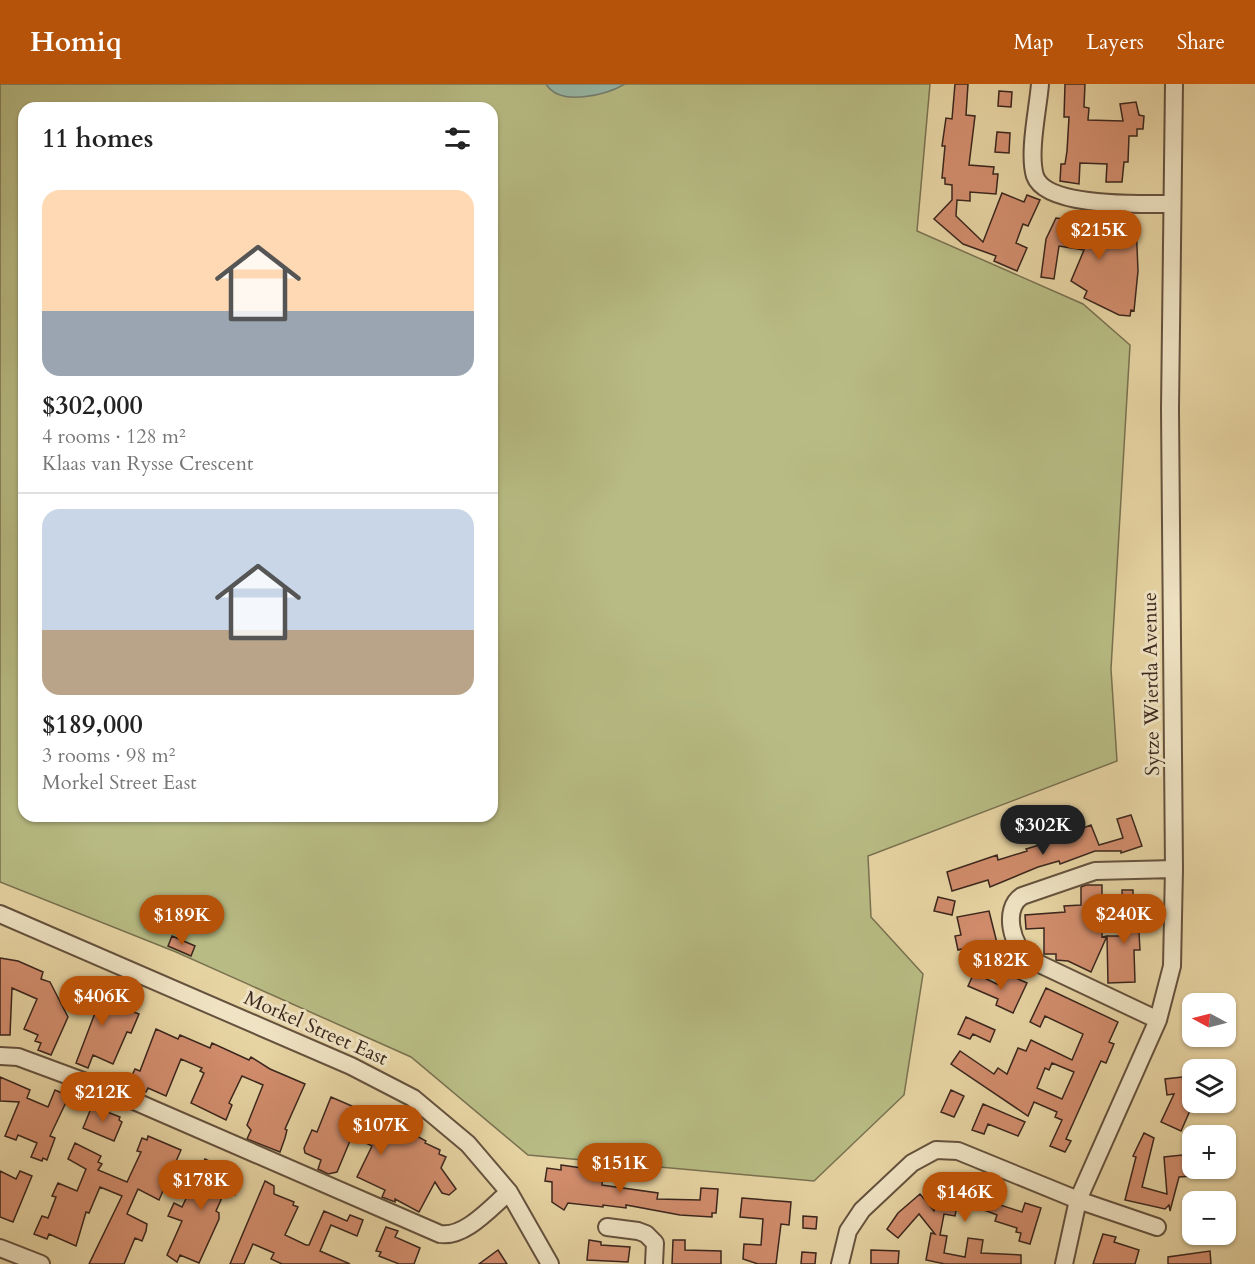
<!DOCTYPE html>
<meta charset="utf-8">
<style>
body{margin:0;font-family:Cardo,serif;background:#f2f2f2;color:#222;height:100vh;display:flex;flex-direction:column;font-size:22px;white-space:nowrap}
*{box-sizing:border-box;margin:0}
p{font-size:20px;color:#767676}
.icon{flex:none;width:33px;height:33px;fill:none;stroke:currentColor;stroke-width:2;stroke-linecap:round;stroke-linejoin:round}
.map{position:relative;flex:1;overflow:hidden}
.details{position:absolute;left:18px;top:18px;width:480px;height:720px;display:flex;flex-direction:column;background:#fff;border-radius:18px;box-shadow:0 2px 4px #0004}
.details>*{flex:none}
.needle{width:39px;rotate:277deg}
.tools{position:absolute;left:1182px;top:909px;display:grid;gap:12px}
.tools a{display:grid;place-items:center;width:54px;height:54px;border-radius:12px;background:#fff;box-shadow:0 2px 4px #0004;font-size:30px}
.price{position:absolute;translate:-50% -51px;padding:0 14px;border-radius:21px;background:#b45309;color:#fff;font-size:20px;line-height:39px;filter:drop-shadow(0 2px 3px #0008)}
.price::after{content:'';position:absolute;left:50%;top:36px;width:18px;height:14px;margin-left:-9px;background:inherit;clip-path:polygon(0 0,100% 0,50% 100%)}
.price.on{background:#222;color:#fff}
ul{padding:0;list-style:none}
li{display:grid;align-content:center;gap:12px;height:318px;padding:0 24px}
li+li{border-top:2px solid #e0e0e0}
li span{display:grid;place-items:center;height:186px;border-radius:18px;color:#555}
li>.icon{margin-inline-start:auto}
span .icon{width:108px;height:108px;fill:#fffc;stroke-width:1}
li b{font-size:26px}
h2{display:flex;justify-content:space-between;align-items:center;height:72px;padding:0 24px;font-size:26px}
header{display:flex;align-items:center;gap:36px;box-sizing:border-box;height:84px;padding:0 30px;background:#b45309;color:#fff}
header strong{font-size:28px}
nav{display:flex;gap:33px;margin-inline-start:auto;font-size:21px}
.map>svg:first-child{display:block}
</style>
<header>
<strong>Homiq</strong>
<nav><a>Map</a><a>Layers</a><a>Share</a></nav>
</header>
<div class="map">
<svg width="1255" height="1180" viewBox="0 0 1255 1180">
<rect width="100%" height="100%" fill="#e7d4a3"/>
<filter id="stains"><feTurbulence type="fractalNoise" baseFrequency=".00333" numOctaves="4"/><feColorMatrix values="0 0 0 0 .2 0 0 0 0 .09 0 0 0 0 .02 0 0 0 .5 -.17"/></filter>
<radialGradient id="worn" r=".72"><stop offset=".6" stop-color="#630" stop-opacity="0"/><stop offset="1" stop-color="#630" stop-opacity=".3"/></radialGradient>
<!-- green -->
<path fill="#b8bc84" stroke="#797150" stroke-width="1.5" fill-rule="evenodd" d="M0,0H930L917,147L1083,220L1130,261L1111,585L1117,677L868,772L871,833L923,890L904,1011L814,1097L528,1071L411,973L176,868L0,798ZM24,24H492V732H24Z"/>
<!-- water -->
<path fill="#97b8a7" stroke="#727e70" stroke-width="1.5" d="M546,0H625C606,11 560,23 546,0Z"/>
<!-- building -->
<path fill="#d28d6d" stroke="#3a261d" stroke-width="1.5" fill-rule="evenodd" d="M955,0H968L966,31L975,32L969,81L994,83L993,90H998L996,110L970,108V117L957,116L956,132L983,158L1002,109L1024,118L1027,111L1040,116L1028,142L1023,140L1016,159L1027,164L1017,187L994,177L996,172L963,160L934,135L952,116V101L945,100V94H942L945,62H942L946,34L952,35Z
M1065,0H1085L1084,23L1089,24L1088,36L1123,37L1120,20L1136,18L1139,31L1144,32L1143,45H1137V52H1129L1128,78H1124L1122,98H1106L1107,80L1080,79L1079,100L1060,97L1061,80H1065L1067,67L1069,33H1064Z
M999,7L1012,8L1011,23L998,22Z
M997,48L1010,49L1009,69L995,68Z
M1056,134L1120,142V137L1136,138L1138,187L1134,227L1131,226L1130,232L1119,231L1084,214L1087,207L1071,197L1084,166L1059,162L1054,195L1041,193L1046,155Z
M1131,731L1142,762L1121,769V767H1095L1060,780L1059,777L1038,783L990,803L988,796L952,807L947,788L997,771L998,776L1027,767L1026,765L1079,749L1078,746L1091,741L1099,761L1123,754L1117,735Z
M1086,801H1102V853L1107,852L1091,888L1068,877L1056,876V870H1044V844L1026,845L1025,831L1065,828L1064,822L1081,821V803Z
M1122,806H1133V825L1138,831L1140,866H1134L1135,898L1108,899L1107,852H1123Z
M938,813L955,817L952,831L934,827Z
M989,827L998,863L993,873L969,880L962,865L958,866L955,852L961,851L957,833Z
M172,852L195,862L191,872L168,862Z
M0,874L18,877L43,888L41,895L50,898L68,933L51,971L38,966L41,959L35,957L38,951L24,945L37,915L12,904L10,951H0Z
M974,889L1001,902L1009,891L1027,899L1013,929L996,921L998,915L968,902Z
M71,902L127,928L128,926L139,930L131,949L127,948L113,980L93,971L88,984L76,979L95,929L65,917Z
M1046,904L1118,938L1109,958L1114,960L1106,979L1101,977L1066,1055L1071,1057L1065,1068L1050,1062L1062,1036L1055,1033L1057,1028L1034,1018L1028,1032L951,980L960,967L994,990L998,984L1007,990L1018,964L1026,967L1031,956L1072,976L1083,950L1045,932L1040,943L1030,938ZM1052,979L1074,988L1062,1015L1037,1004L1045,984L1049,986Z
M966,933L995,946L990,958L973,950L970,955L958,950Z
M156,945L178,955L180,951L210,964L212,959L249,976L251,973L270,985L305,1000L285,1045L287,1046L285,1054L280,1068L247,1055L251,1046L247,1041L263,1001L242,992L229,1019L232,1021L226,1036L191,1019L204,989L200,987L202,984L181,975L166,1012L148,1004L146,1008H139L127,1002L135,985L140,987Z
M1191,992L1192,1022L1181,1047L1161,1038L1174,1010L1167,1011L1165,995Z
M0,993L30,1006L27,1014L48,1023L55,1006L69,1012L50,1052L55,1054L47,1076L43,1074L42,1077L31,1073L37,1059L18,1051L16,1056L5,1052L19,1018L0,1017Z
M951,1006L964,1012L954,1033L941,1028Z
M331,1013L361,1026L356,1042L375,1050L378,1043L383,1046L384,1043L398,1049L401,1041L414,1047L413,1050L426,1057L425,1059L440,1066L439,1070L446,1073L441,1084L456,1105L449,1111L442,1109L435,1098L419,1128L395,1115V1118L382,1113L385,1106L357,1093L372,1062L352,1052L337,1088L328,1090L318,1085L321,1076L305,1069L304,1064L312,1046L317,1048Z
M983,1020L1025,1038L1018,1052L988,1040L984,1050L972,1046Z
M92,1022L120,1033L119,1036L122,1038L114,1057L83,1044Z
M1144,1049L1154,1054L1142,1103L1167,1110L1164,1073L1192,1070V1092L1179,1093L1170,1127L1169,1121L1165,1125L1125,1116L1136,1073L1133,1072Z
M148,1052L181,1066L159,1116L138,1105L127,1130L147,1140L146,1147L142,1157L135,1154L124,1180H89L122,1112L100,1103L89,1129L86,1128L76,1162L49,1150L47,1155L34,1150L42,1132L48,1134L56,1113L52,1112L58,1099L77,1107L86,1085L68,1075L75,1059L101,1072L98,1078L102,1080L98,1086L127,1098L141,1068L137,1067L142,1054L147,1056Z
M205,1075L241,1093L235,1111L225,1107L216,1127L219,1129V1135L199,1179L180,1171L177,1178L167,1171L182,1137L168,1132L174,1119L182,1123Z
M561,1081L603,1087L602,1101L658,1109L657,1115L700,1116L701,1104L718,1105L716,1129H712V1133L680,1131L626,1121V1124L603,1121V1123L568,1119L564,1126L552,1118V1098L545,1097L547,1084L561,1086Z
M0,1087L16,1095L20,1087L32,1092L13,1138L0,1133Z
M944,1091L961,1095V1098L965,1099L964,1104L989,1113L988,1117L1022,1128L1025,1119L1041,1124L1030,1160L1019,1157L1021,1149L1016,1148L1017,1144L995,1137L997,1131L958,1116L955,1132L944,1130L940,1151L947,1152L944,1169L965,1173L968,1154L983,1156L981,1169L1021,1171V1180H945L926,1176L931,1149L935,1150L919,1130L898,1154L887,1145L898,1129L920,1110L934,1127Z
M265,1097L274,1102V1110L294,1118L293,1121L298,1123L285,1151L306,1161H309L324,1127L347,1137L350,1131L363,1136L357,1152L331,1141L320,1167L350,1180H282L271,1175L274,1169L253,1160L244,1180H230Z
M742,1114L791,1118L789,1141L781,1140L776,1180H758L743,1175L744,1160L761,1161L763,1135L740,1133Z
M803,1132L817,1133L816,1145L803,1144Z
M386,1143L398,1147L395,1153L420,1164L414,1180H399L379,1172L381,1168L376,1167Z
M1103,1150L1116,1153L1114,1158L1139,1166L1135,1180H1093Z
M589,1156L601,1158V1161L630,1163L628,1178L587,1176Z
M673,1156H685V1166L721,1167V1180H672Z
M498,1166L507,1180H479Z
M871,1166L899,1167L898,1180H871Z
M1210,1167L1211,1180H1168V1173Z
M802,1168L816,1169L815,1180H801Z"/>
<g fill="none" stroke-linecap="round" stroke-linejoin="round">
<!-- street casing -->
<g stroke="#65523e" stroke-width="20">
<path id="street" d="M1040,0C1038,25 1028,69 1035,92C1046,124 1143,120 1170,120
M0,830L351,982L413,1014L468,1060L509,1108L550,1180
M1158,936L1029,875C1012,863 1002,825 1022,812L1095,787L1174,785
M0,972L18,973L118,1010L440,1150C465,1154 491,1123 509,1108
M607,1143L638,1147L646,1150L655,1159L654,1180
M0,1164L41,1180
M840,1180L848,1147L862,1126L912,1079L936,1066L958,1067L1078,1116L1157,1143
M1064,1180L1078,1116L1158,936L1172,882L1174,785L1170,325L1174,0"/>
</g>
<!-- street -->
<use href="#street" stroke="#efe3c3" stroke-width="16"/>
</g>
<g text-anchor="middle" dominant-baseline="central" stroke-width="6" stroke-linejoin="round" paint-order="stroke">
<!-- street labels -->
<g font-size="20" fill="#3a261d" stroke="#efe3c3">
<text transform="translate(1151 600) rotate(-91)">Sytze Wierda Avenue</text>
<text transform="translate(316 944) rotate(24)">Morkel Street East</text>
</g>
</g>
<rect width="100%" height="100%" filter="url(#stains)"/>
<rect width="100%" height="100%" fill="url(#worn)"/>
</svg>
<div class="tools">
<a><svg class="needle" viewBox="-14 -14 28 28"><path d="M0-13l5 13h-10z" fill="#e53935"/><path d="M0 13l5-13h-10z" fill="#767676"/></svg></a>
<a><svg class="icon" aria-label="layers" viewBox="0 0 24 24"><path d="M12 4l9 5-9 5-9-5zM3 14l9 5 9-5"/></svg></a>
<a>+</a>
<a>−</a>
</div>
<b class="price" style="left:1099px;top:177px">$215K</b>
<b class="price on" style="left:1043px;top:772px">$302K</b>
<b class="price" style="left:1124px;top:861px">$240K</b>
<b class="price" style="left:182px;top:862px">$189K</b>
<b class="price" style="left:1001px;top:907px">$182K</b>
<b class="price" style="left:102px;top:943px">$406K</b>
<b class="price" style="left:103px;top:1039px">$212K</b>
<b class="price" style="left:381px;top:1072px">$107K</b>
<b class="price" style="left:620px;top:1110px">$151K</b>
<b class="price" style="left:201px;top:1127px">$178K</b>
<b class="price" style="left:965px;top:1139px">$146K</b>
<section class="details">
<h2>11 homes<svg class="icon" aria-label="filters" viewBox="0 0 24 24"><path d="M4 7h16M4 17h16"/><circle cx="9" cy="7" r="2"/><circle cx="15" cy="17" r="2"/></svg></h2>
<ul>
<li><span style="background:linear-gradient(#ffd9b3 65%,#9aa5b1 0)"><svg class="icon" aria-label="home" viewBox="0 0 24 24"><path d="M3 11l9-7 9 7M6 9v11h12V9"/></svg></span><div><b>$302,000</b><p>4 rooms · 128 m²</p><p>Klaas van Rysse Crescent</p></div></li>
<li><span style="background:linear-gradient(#c9d6e8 65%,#b9a48a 0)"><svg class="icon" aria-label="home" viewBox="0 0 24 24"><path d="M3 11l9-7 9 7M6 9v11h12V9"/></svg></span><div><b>$189,000</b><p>3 rooms · 98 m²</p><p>Morkel Street East</p></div></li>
</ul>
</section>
</div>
